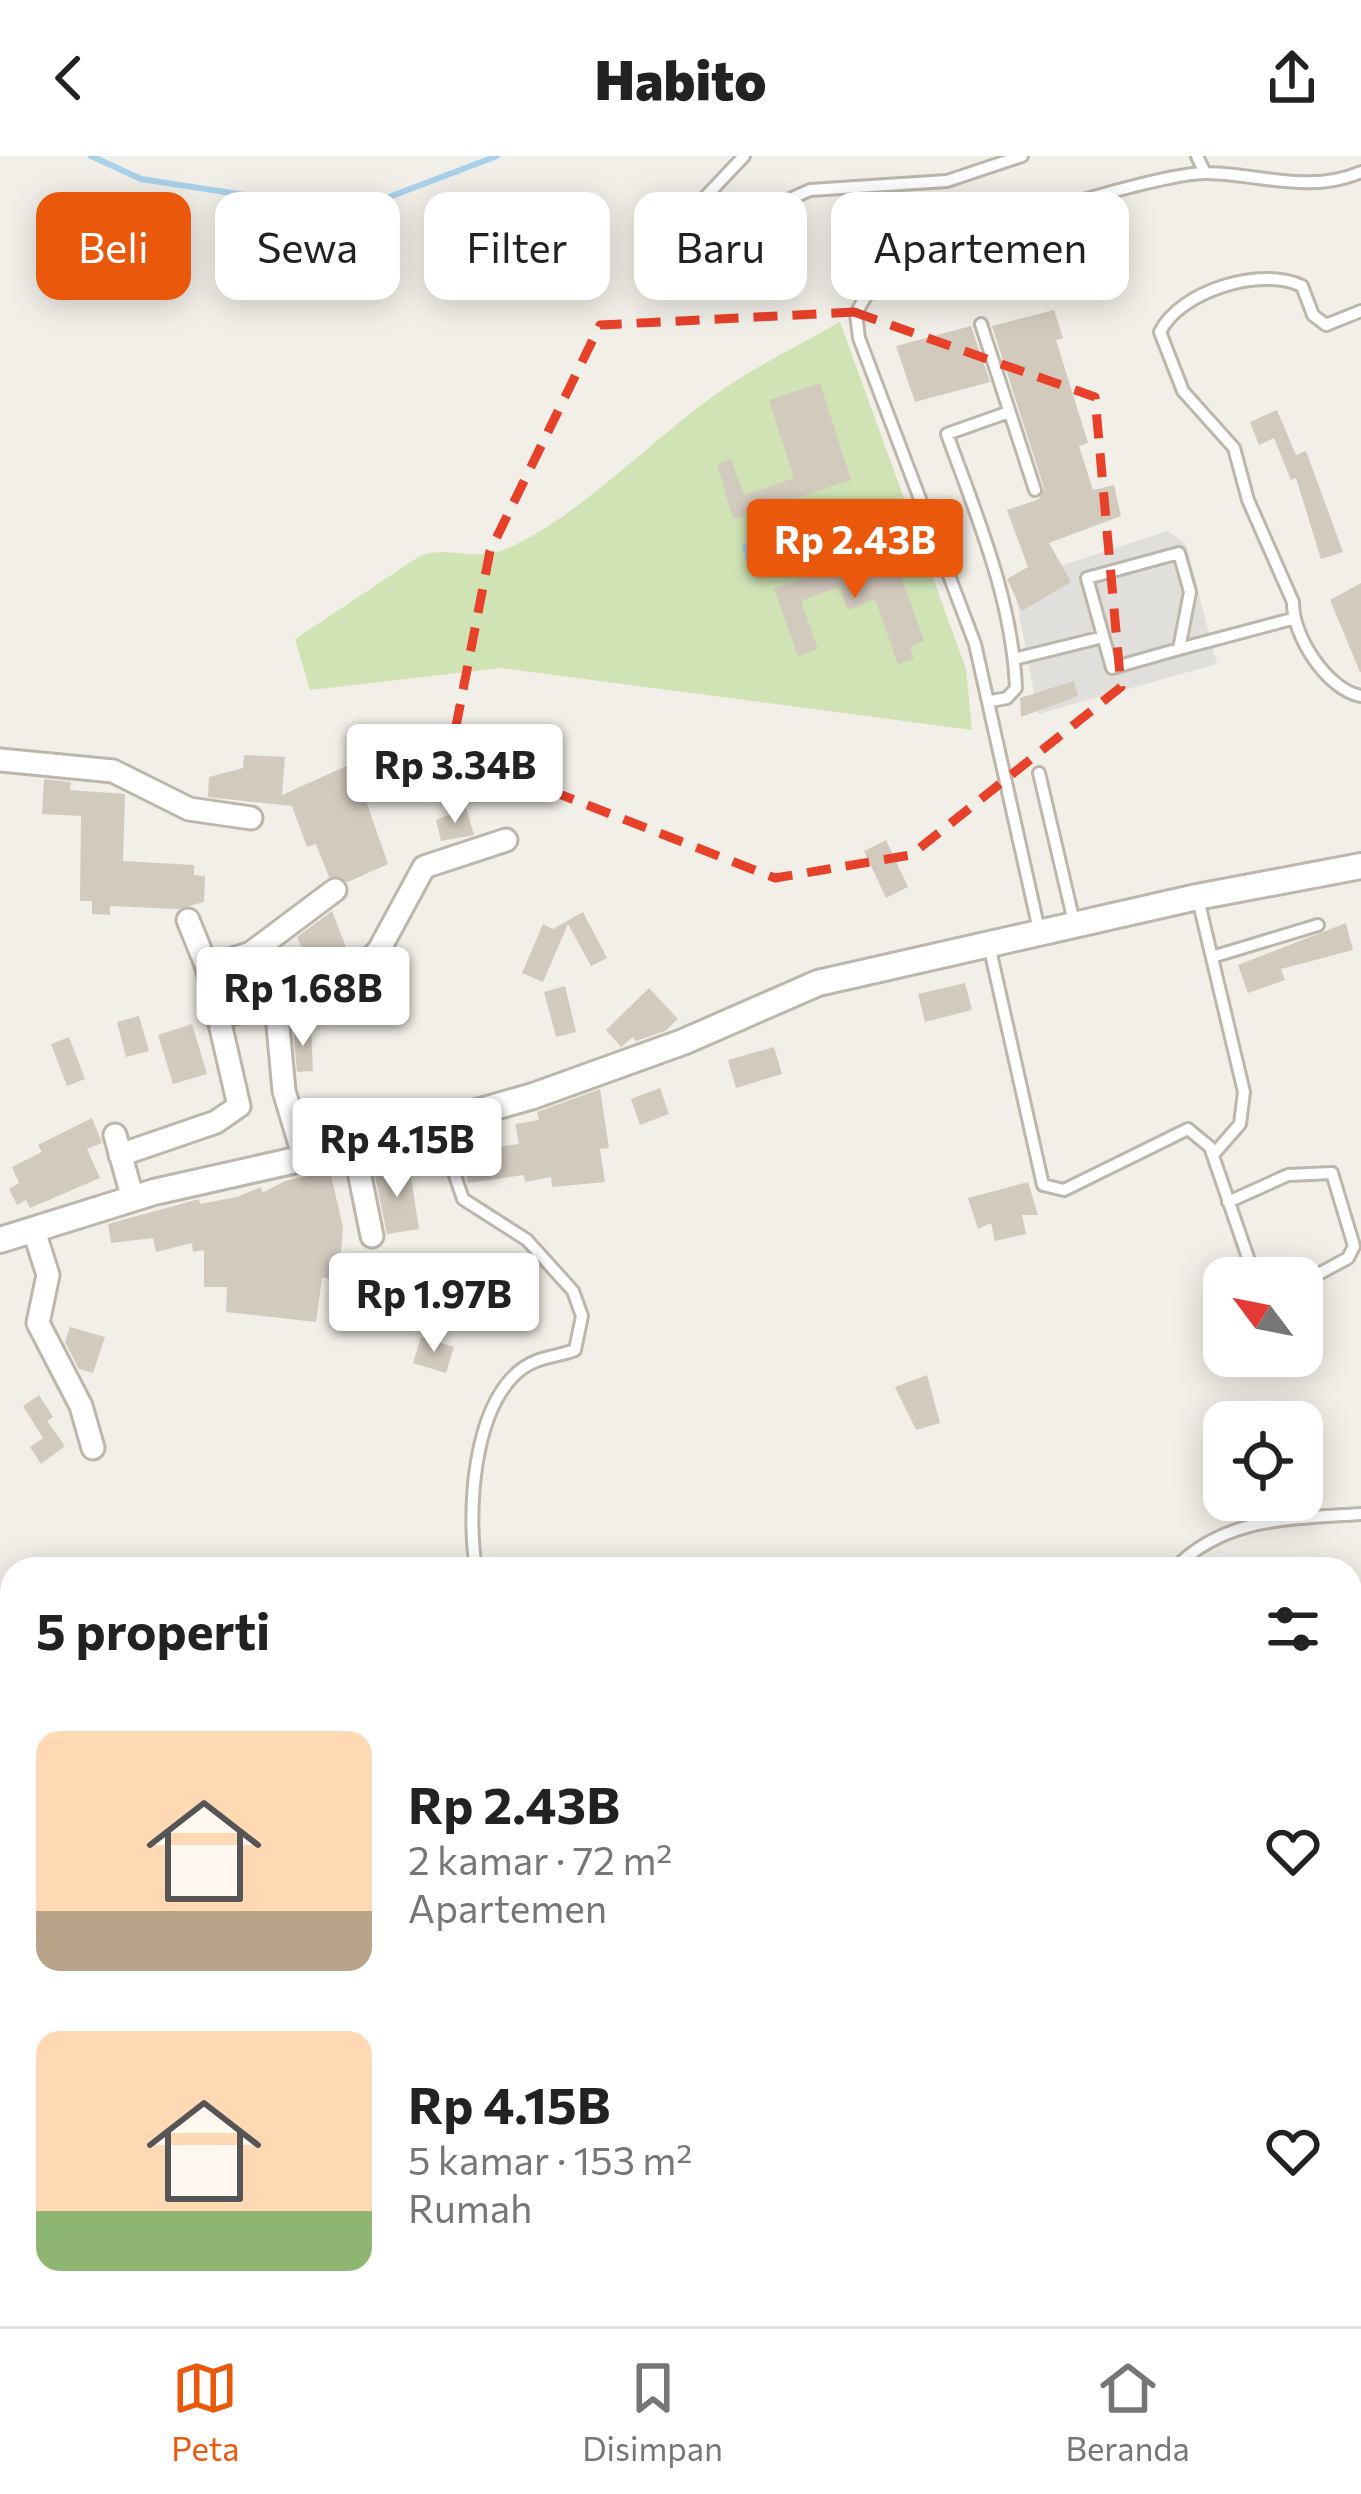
<!DOCTYPE html>
<html lang="id">
<meta charset="utf-8">
<style>
body{margin:0;font-family:Commissioner,sans-serif;background:#f2f2f2;color:#222;height:100vh;display:flex;flex-direction:column;font-size:45px;white-space:nowrap}
*{box-sizing:border-box;margin:0}
p{font-size:39px;color:#767676}
.icon{flex:none;width:66px;height:66px;fill:none;stroke:currentColor;stroke-width:2;stroke-linecap:round;stroke-linejoin:round}
.map{position:relative;flex:1;overflow:hidden}
.sheet{position:absolute;left:0px;top:1401px;width:1362px;height:771px;display:flex;flex-direction:column;background:#fff;border-radius:36px 36px 0 0;box-shadow:0 6px 30px #0003}
.sheet>*{flex:none}
.top-card{position:absolute;left:36px;top:36px;width:1290px;height:108px;display:flex;gap:24px}
.needle{width:78px;rotate:302deg}
.fabs{position:absolute;left:1203px;top:1101px;display:grid;gap:24px}
.fabs a{display:grid;place-items:center;width:120px;height:120px;border-radius:24px;background:#fff;box-shadow:0 6px 30px #0003;font-size:60px}
.price{position:absolute;translate:-50% -102px;padding:0 27px;border-radius:12px;background:#fff;color:#222;font-size:39px;line-height:78px;filter:drop-shadow(0 3px 6px #0008)}
.price::after{content:'';position:absolute;left:50%;top:72px;width:36px;height:27px;margin-left:-18px;background:inherit;clip-path:polygon(0 0,100% 0,50% 100%)}
.price.selected{background:#ea580c;color:#fff}
ul{padding:0;list-style:none}
li{display:flex;align-items:center;gap:36px;height:300px;padding:0 36px}
li span{display:grid;place-items:center;flex:none;width:336px;height:240px;border-radius:24px;color:#555}
li>.icon{margin-inline-start:auto}
span .icon{width:144px;height:144px;fill:#fffc;stroke-width:1}
li b{font-size:51px}
h2{display:flex;justify-content:space-between;align-items:center;height:144px;padding:0 36px;font-size:51px}
.tag{padding:0 42px;border-radius:24px;background:#fff;box-shadow:0 6px 30px #0003;font-size:42px;line-height:108px}
.tag.selected{background:#ea580c;color:#fff}
header{display:flex;justify-content:space-between;align-items:center;height:156px;padding:0 36px;background:#fff;font-size:54px;font-weight:800}
.dock{display:flex;justify-content:space-around;align-items:center;height:168px;border-top:3px solid #e0e0e0;background:#fff;font-size:33px;color:#767676}
.dock a{display:grid;justify-items:center;gap:6px}
.dock .selected{color:#ea580c}
.map>svg:first-child{display:block}
</style>
<header><svg class="icon" aria-label="back" viewBox="0 0 24 24"><path d="M15 5l-7 7 7 7"/></svg>Habito<svg class="icon" aria-label="share" viewBox="0 0 24 24"><path d="M12 15V3M7 8l5-5 5 5M5 13v7h14v-7"/></svg></header>
<div class="map">
<svg width="1361" height="2170" viewBox="0 0 1361 2170">
<rect width="100%" height="100%" fill="#f2efe8"/>
<!-- residential -->
<path fill="#e6e0d6" d="M1361,1481V2170H0V1901L12,1900V2160H1350V1486Z"/>
<!-- green -->
<path fill="#cfe3b4" d="M840,166L966,513L972,574L501,512L310,534L295,483L420,400C448,389 471,405 501,395C567,370 646,290 704,247C745,215 795,192 840,166Z"/>
<!-- parking -->
<path fill="#e1dfdc" d="M1168,375L1186,388L1217,508L1038,558L1013,425Z"/>
<!-- water -->
<path fill="#a9d1ea" d="M802,367L819,413L787,423L777,412L748,413L742,389L773,370Z"/>
<g fill="none" stroke-linecap="round" stroke-linejoin="round">
<!-- stream -->
<path stroke="#a9d1ea" stroke-width="6" d="M91,0L141,23L271,43L317,62L355,54L497,0"/>
</g>
<!-- building -->
<path fill="#d3cabe" d="M1054,154L1063,182L1056,184L1088,287L1079,290L1093,334L1114,329L1121,360L1049,387L1071,426L1022,455L1007,423L1028,411L1007,354L1039,343L1044,332L992,170Z
M971,170L990,226L915,246L896,190Z
M820,227L851,324L733,363L717,308L731,303L744,339L794,322L769,244Z
M1277,254L1296,299L1306,295L1343,396L1321,403L1296,322L1291,324L1274,282L1259,289L1250,266Z
M884,392L891,411L897,409L924,485L910,491L914,503L898,508L875,443L848,454L839,431L801,445L818,493L798,500L774,433Z
M1361,427V516H1360L1330,444Z
M1074,525L1078,540L1021,561L1020,542Z
M244,599L285,601L282,639L353,607L388,708L348,726L329,721L316,688L307,691L292,650L208,641L209,621L243,612Z
M44,623L71,626L70,634L125,638L123,705L194,709V719L205,720L204,746L178,753L110,750V759L92,758V745H80L81,660L42,658Z
M466,652L474,679L441,685L436,664Z
M886,684L908,731L886,742L864,695Z
M332,755L346,791L308,806L297,781Z
M583,756L607,802L591,810L568,768L543,826L522,817L543,768L553,773Z
M1346,767L1353,794L1281,813L1285,824L1248,837L1238,809Z
M965,827L972,854L925,866L918,838Z
M565,830L576,876L556,881L544,836Z
M649,832L678,863L665,875L636,885L633,881L621,891L606,874Z
M139,860L149,895L126,901L117,866Z
M192,868L207,918L173,928L158,879Z
M311,870L313,915L297,916L293,871Z
M69,881L85,923L67,930L51,888Z
M774,891L782,918L736,932L728,904Z
M660,932L669,958L640,969L631,943Z
M600,933L609,992L600,993L605,1026L552,1031L551,1021L525,1026L524,1019L468,1027L462,996L519,988L515,968L539,964L537,956Z
M92,962L102,987L87,993L100,1022L30,1052L26,1044L17,1049L9,1033L19,1027L12,1011L42,996L38,989Z
M395,1011L398,1017L410,1015L419,1073L387,1078L375,1020L377,1014Z
M330,1015L343,1071L340,1107L330,1106L329,1122H322L316,1166L226,1156L227,1131H204V1094L193,1096L192,1087L156,1096L153,1082L111,1087L108,1068L199,1043L200,1048L237,1041L261,1031L262,1037L285,1025Z
M1028,1026L1038,1059H1022L1026,1078L995,1085L991,1067L978,1073L968,1042Z
M70,1171L105,1181L93,1217L79,1213L65,1186Z
M421,1181L454,1191L446,1217L413,1207Z
M927,1219L940,1267L916,1274L895,1231Z
M39,1239L53,1261L47,1265L65,1290L41,1308L30,1291L43,1282L23,1250Z"/>
<g fill="none" stroke-linecap="round" stroke-linejoin="round">
<!-- service casing -->
<g stroke="#bdb6ab" stroke-width="16">
<path id="service" d="M744,0L660,89L653,114L661,117L687,107L761,56L810,34L947,25L1022,0
M1197,0L1205,17
M1361,155L1326,169L1313,159L1302,130C1261,110 1180,135 1160,176L1183,235L1234,292L1248,344L1293,446C1292,479 1327,534 1361,540
M981,168L1035,334
M1179,397L1190,436L1179,493L1112,512L1087,422Z
M1179,493L1292,463
M1014,503L1103,481
M991,545L1007,542L1016,532C1012,442 977,361 947,278L1009,256
M1039,617L1074,766
M1198,743L1244,936L1240,968L1213,999
M1039,774L975,488L859,182L856,158C863,144 870,132 883,122C923,90 1155,16 1207,17C1260,18 1309,38 1361,16
M989,789L1043,1029L1064,1034L1188,973L1210,991L1255,1122
M1212,801L1318,769
M437,967L463,1043L527,1084L573,1135L582,1160L575,1194C557,1201 540,1200 523,1212C472,1249 467,1357 476,1413
M1228,1046L1288,1019L1332,1017L1354,1090L1348,1102L1302,1127
M1174,1413C1225,1360 1292,1363 1361,1358"/>
</g>
<!-- minor casing -->
<g stroke="#bdb6ab" stroke-width="27">
<path id="minor" d="M0,604L113,615L189,653L251,662
M207,811L251,797L335,734
M276,848L284,935L304,1002
M220,860L327,837L348,826L379,794L424,711L506,684
M115,979L133,1043
M354,991L372,1080
M120,999L216,966L239,950L207,811L188,764
M34,1075L48,1119L38,1167L81,1250L93,1292
M1350,1804L1361,1799
M0,2004L12,2003
M1350,2136H1361
M952,2160L969,2170
M0,2161L26,2170
M649,2170L661,2160
M1176,2170L1215,2160"/>
</g>
<!-- tertiary casing -->
<g stroke="#bdb6ab" stroke-width="30">
<path id="tertiary" d="M0,1084L154,1036L354,991L533,940L683,886L818,827L1197,741L1361,710"/>
</g>
<!-- path -->
<path stroke="#bdb19d" stroke-width="3" stroke-dasharray="6 6" stroke-linecap="butt" d="M72,2160L73,2170
M261,2160V2170"/>
<!-- service -->
<use href="#service" stroke="#fff" stroke-width="10"/>
<!-- minor -->
<use href="#minor" stroke="#fff" stroke-width="21"/>
<!-- tertiary -->
<use href="#tertiary" stroke="#fff" stroke-width="24"/>
</g>
<!-- marked area -->
<path fill="none" stroke="#e7412a" stroke-width="9" stroke-dasharray="24 15" stroke-linejoin="round" d="M854,156L1095,241L1121,531L911,699L775,722L451,596L490,395L600,169Z"/>
</svg>
<div class="fabs">
<a><svg class="needle" viewBox="-14 -14 28 28"><path d="M0-13l5 13h-10z" fill="#e53935"/><path d="M0 13l5-13h-10z" fill="#767676"/></svg></a>
<a><svg class="icon" aria-label="locate" viewBox="0 0 24 24"><circle cx="12" cy="12" r="6"/><path d="M12 2v4M12 18v4M2 12h4M18 12h4"/></svg></a>
</div>
<b class="price selected" style="left:855px;top:445px">Rp 2.43B</b>
<b class="price" style="left:455px;top:670px">Rp 3.34B</b>
<b class="price" style="left:303px;top:893px">Rp 1.68B</b>
<b class="price" style="left:397px;top:1044px">Rp 4.15B</b>
<b class="price" style="left:434px;top:1199px">Rp 1.97B</b>
<div class="top-card">
<a class="tag selected">Beli</a>
<a class="tag">Sewa</a>
<a class="tag">Filter</a>
<a class="tag">Baru</a>
<a class="tag">Apartemen</a>
</div>
<section class="sheet">
<h2>5 properti<svg class="icon" aria-label="filters" viewBox="0 0 24 24"><path d="M4 7h16M4 17h16"/><circle cx="9" cy="7" r="2"/><circle cx="15" cy="17" r="2"/></svg></h2>
<ul>
<li><span style="background:linear-gradient(#ffd9b3 75%,#b9a48a 0)"><svg class="icon" aria-label="home" viewBox="0 0 24 24"><path d="M3 11l9-7 9 7M6 9v11h12V9"/></svg></span><div><b>Rp 2.43B</b><p>2 kamar · 72 m²</p><p>Apartemen</p></div><svg class="icon" aria-label="heart" viewBox="0 0 24 24"><path d="M12 20l-8-8c-3-5 5-10 8-4 3-6 11-1 8 4z"/></svg></li>
<li><span style="background:linear-gradient(#ffd9b3 75%,#8fb573 0)"><svg class="icon" aria-label="home" viewBox="0 0 24 24"><path d="M3 11l9-7 9 7M6 9v11h12V9"/></svg></span><div><b>Rp 4.15B</b><p>5 kamar · 153 m²</p><p>Rumah</p></div><svg class="icon" aria-label="heart" viewBox="0 0 24 24"><path d="M12 20l-8-8c-3-5 5-10 8-4 3-6 11-1 8 4z"/></svg></li>
</ul>
</section>
</div>
<nav class="dock">
<a class="selected"><svg class="icon" aria-label="map" viewBox="0 0 24 24"><path d="M3 6l6-2 6 2 6-2v14l-6 2-6-2-6 2zM9 4v14M15 6v14"/></svg>Peta</a>
<a><svg class="icon" aria-label="saved" viewBox="0 0 24 24"><path d="M7 4h10v16l-5-4-5 4z"/></svg>Disimpan</a>
<a><svg class="icon" aria-label="home" viewBox="0 0 24 24"><path d="M3 11l9-7 9 7M6 9v11h12V9"/></svg>Beranda</a>
</nav>
